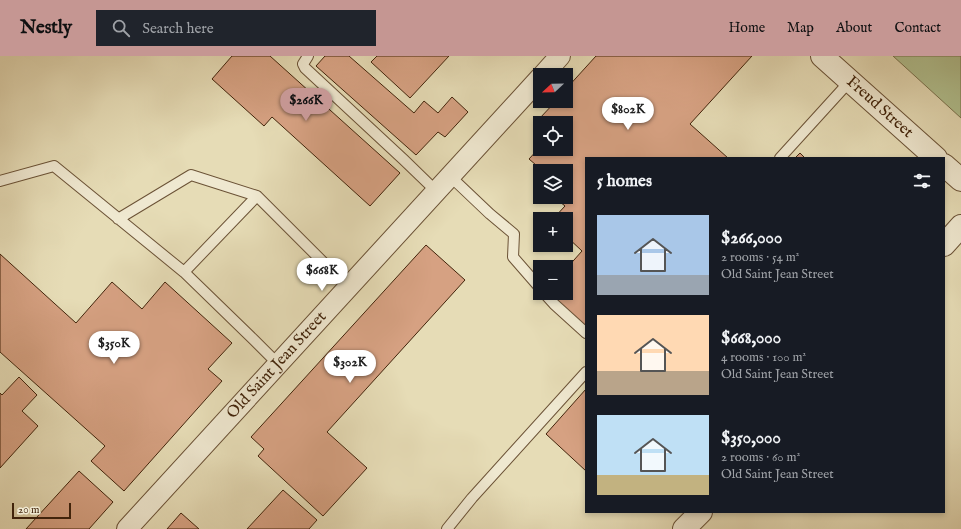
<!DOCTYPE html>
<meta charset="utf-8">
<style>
body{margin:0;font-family:"IM FELL English",serif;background:#20242c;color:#f1f3f6;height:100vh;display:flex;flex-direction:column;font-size:15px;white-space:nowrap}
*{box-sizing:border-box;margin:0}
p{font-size:13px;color:#9ea1a6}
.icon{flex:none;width:22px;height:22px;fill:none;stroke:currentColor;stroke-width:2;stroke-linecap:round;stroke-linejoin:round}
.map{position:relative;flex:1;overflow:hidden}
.panel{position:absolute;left:585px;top:101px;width:360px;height:356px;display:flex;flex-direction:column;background:#171b24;border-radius:0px;box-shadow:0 2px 6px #0003}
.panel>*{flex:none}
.needle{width:26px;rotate:248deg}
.controls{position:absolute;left:533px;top:12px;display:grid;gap:8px}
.controls a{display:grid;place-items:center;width:40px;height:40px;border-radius:0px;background:#171b24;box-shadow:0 2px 6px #0003;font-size:20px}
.scale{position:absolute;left:12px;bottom:10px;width:59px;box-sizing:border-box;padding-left:4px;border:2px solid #42240b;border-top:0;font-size:11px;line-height:14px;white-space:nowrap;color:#42240b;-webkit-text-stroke:3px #efe8d0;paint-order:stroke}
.price{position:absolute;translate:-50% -34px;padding:0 9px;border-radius:14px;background:#fff;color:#222;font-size:13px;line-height:26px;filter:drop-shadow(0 1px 2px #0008)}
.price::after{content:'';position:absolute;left:50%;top:24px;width:12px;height:9px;margin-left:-6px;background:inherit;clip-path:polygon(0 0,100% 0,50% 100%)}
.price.active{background:#c59692;color:#111}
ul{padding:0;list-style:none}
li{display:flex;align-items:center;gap:12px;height:100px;padding:0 12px}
li span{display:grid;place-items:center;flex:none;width:112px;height:80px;border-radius:0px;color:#555}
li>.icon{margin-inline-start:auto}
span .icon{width:48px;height:48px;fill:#fffc;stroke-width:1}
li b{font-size:17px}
h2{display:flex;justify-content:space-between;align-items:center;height:48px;padding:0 12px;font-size:17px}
header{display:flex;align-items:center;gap:24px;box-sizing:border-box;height:56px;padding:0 20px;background:#c59692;color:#111}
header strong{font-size:19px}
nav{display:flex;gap:22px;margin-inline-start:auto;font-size:14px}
.search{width:280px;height:36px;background:#20242c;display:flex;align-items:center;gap:10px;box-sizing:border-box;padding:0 14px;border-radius:0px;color:#9ea1a6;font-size:15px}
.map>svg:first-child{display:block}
</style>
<header>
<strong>Nestly</strong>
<div class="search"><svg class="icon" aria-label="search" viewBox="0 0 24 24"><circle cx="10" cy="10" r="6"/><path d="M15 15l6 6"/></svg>Search here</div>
<nav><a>Home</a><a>Map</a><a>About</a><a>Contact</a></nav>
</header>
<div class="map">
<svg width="961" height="473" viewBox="0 0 961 473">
<rect width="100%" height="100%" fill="#e6dcb6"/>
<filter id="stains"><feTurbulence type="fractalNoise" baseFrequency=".005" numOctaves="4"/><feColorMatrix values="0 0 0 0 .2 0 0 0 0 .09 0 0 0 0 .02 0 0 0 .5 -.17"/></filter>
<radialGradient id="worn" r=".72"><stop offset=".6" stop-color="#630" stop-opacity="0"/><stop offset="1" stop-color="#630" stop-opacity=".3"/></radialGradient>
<!-- green -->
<path fill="#b2c190" stroke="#7a724e" d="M893,0H961V62Z"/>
<!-- building -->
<path fill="#d6a182" stroke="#42240b" d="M232,0H270L400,117L370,150L272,61L264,70L212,23Z
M325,0H349L414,57L424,45L438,57L452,41L468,56L445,81L438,76L416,99L316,10Z
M377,0H449L410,42L371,6Z
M596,0H752L690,68L728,102H586V272L548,237H566V213L582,195L566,180V163H553L565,150L554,141H566V115H543L529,103L540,91V93H566V67H544L539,63L556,45H566V33Z
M800,97L805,102H795Z
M426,189L465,224L327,376L367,412L323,460L258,400L264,393L251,381Z
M0,198L76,267L112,226L142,253L165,226L232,287L208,313L222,325L124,435L91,405L105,390L0,296Z
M19,321L37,339L22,355L38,370L0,412V337L2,339Z
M586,333V415L546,378Z
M79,415L113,446L89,473H26Z
M283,434L317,464L309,473H247Z
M181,457L199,473H167Z"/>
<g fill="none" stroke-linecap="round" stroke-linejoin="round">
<!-- service casing -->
<g stroke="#6b5236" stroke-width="12">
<path id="service" d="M308,0L303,8L305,12L404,104L436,135
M780,102L850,25
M450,120L490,158L514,178L513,201L540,232
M0,125L54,110L184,216
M118,163L191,119L257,140
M544,237L554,248L586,277
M278,308L254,284L184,216L257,140L325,208L350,229
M447,473L472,442L586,316"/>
</g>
<!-- minor casing -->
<g stroke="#6b5236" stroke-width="22">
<g id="minor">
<path d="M543,19L560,0"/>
<path id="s1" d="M127,473L540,22"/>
</g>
</g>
<!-- tertiary casing -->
<g stroke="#6b5236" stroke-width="24">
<g id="tertiary">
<path id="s2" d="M822,0L936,102"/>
<path d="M944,109L961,124"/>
<path d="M944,189L961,170"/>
<path d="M684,473L701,456"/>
</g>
</g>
<!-- service -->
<use href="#service" stroke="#efe8d0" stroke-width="10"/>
<!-- minor -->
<use href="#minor" stroke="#efe8d0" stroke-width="20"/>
<!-- tertiary -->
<use href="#tertiary" stroke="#efe8d0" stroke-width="22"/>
</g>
<g text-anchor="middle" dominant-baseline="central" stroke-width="3" stroke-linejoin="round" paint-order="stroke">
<!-- street labels -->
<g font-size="16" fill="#42240b" stroke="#efe8d0">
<text stroke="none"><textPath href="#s2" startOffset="77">Freud Street</textPath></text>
<text stroke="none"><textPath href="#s1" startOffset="222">Old Saint Jean Street</textPath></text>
</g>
</g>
<rect width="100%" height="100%" filter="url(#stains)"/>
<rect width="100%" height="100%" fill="url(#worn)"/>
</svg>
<div class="controls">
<a><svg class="needle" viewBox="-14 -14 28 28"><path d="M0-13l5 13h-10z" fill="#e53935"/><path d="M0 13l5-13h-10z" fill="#9ea1a6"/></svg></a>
<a><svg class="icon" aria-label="locate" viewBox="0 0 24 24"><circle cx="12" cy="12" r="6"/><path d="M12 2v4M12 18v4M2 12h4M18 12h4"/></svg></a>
<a><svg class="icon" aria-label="layers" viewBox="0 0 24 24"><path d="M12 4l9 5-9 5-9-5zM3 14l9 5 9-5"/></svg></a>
<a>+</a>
<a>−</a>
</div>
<div class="scale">20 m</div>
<b class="price active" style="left:306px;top:66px">$266K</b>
<b class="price" style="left:628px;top:75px">$802K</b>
<b class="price" style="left:322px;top:236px">$668K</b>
<b class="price" style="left:114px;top:309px">$350K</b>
<b class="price" style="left:350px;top:328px">$302K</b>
<section class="panel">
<h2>5 homes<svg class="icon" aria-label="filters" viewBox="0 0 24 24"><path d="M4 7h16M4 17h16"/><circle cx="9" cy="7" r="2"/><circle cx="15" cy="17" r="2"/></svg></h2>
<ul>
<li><span style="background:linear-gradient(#a9c7e8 75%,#9aa5b1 0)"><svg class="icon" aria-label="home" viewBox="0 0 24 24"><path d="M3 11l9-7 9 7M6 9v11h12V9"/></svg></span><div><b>$266,000</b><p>2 rooms · 54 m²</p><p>Old Saint Jean Street</p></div></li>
<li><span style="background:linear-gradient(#ffd9b3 70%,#b9a48a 0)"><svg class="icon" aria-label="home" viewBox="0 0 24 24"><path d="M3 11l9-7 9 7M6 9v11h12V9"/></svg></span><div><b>$668,000</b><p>4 rooms · 100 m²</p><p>Old Saint Jean Street</p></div></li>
<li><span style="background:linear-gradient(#bfe0f5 75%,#c2b280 0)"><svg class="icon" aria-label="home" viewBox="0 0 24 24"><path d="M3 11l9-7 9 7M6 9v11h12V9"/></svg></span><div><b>$350,000</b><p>2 rooms · 60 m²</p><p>Old Saint Jean Street</p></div></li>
</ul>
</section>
</div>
